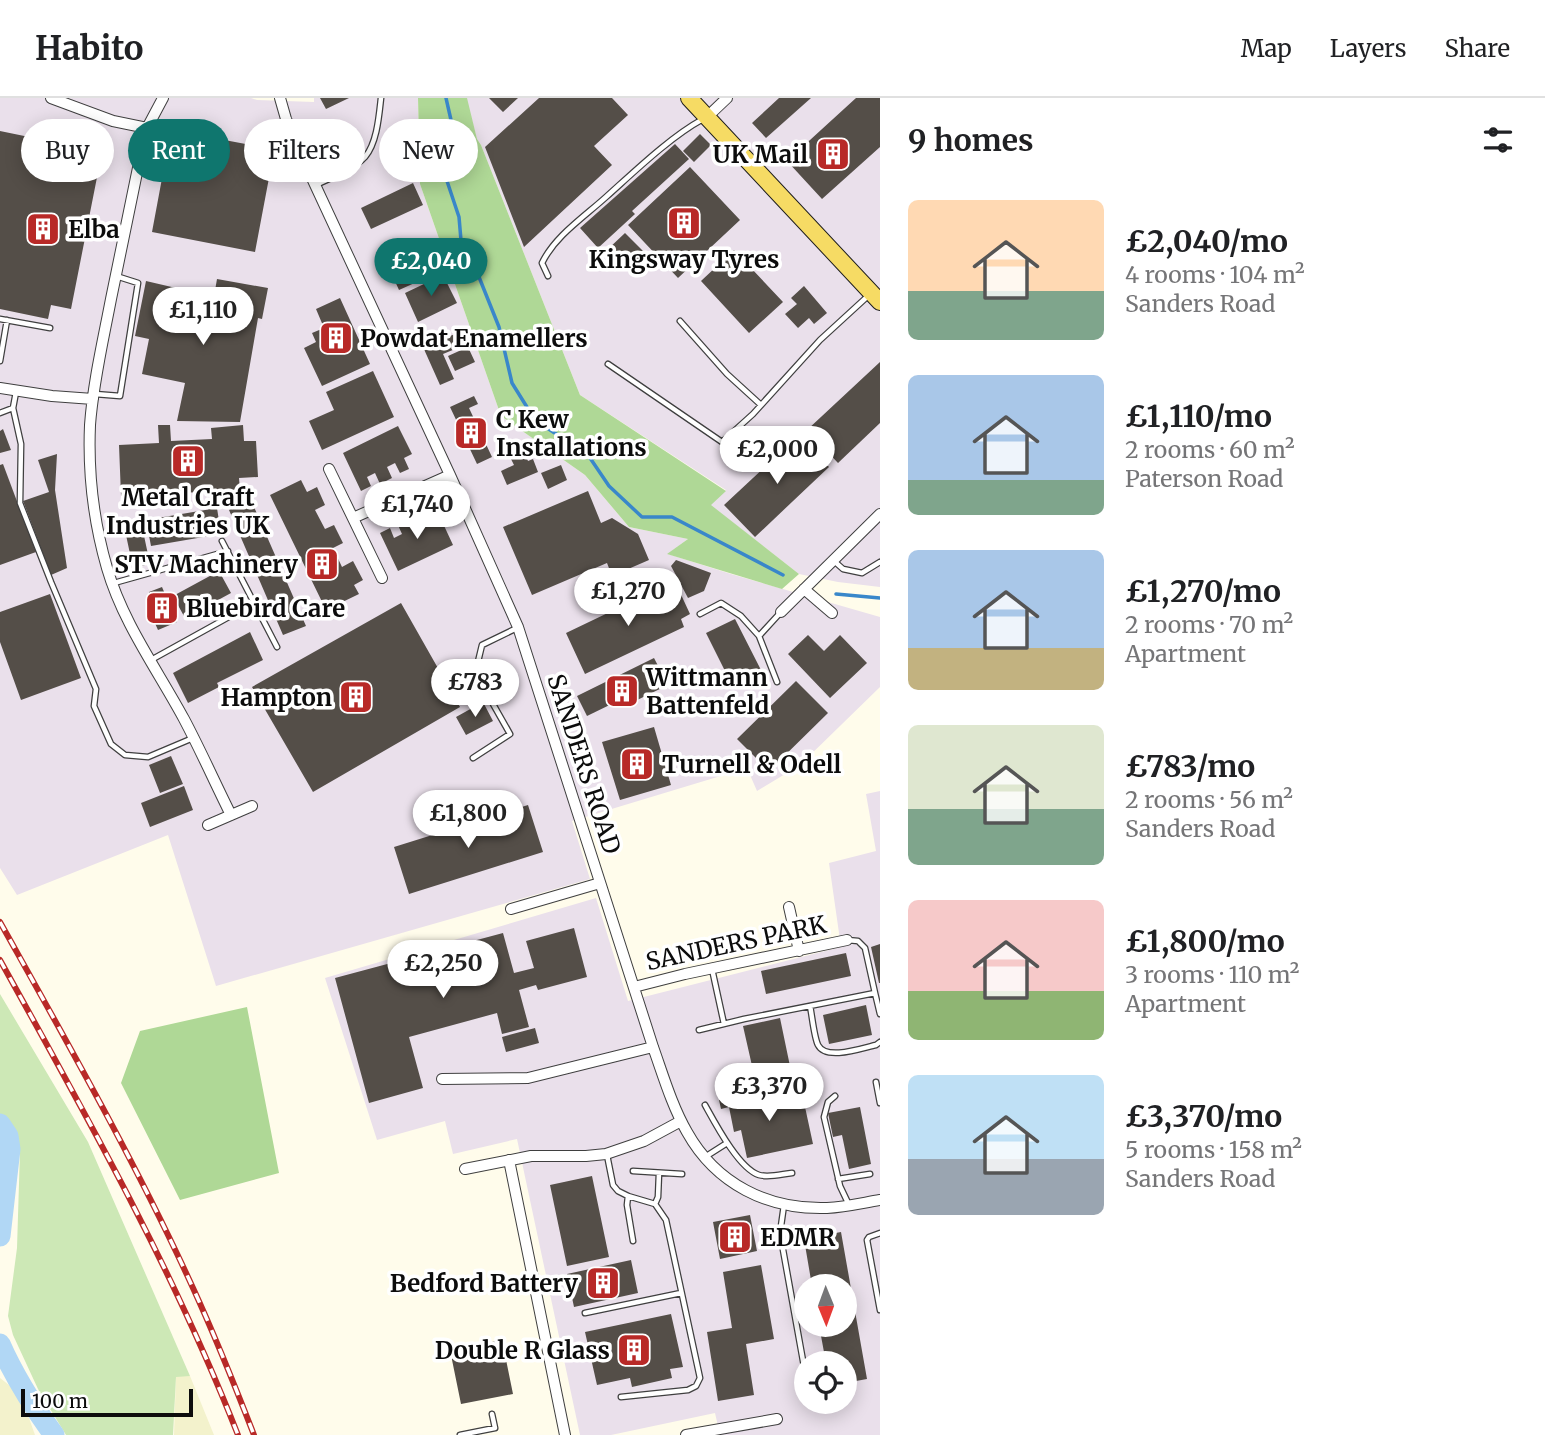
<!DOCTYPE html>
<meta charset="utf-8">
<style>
body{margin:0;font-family:Merriweather,serif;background:#f6f6f6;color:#202124;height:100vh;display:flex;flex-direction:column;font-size:26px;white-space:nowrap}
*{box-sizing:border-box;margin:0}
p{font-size:23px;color:#757577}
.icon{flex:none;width:38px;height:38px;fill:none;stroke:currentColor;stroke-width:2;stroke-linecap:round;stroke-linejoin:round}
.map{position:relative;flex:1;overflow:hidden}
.details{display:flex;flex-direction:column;background:#fff;width:665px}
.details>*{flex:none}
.hud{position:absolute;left:21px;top:21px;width:665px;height:63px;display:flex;gap:14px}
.needle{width:46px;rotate:179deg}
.controls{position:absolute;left:794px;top:1176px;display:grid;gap:14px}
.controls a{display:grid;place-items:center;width:63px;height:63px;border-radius:50%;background:#fff;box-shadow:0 4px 18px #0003;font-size:35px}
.scale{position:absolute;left:21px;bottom:18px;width:172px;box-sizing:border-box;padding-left:7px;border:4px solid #0c0c0c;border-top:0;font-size:19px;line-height:24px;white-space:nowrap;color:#0c0c0c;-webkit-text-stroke:5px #fff;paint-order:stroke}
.price{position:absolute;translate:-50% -60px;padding:0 16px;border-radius:24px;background:#fff;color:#222;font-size:23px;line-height:46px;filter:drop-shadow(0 2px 4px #0008)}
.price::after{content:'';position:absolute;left:50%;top:42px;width:21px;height:16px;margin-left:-10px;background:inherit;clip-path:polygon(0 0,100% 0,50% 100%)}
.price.current{background:#0f766e;color:#fff}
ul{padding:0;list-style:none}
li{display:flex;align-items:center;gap:21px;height:175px;padding:0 28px}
li span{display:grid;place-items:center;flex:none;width:196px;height:140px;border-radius:10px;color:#555}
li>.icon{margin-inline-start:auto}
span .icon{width:84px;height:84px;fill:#fffc;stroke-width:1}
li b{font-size:30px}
h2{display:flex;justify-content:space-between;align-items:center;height:84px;padding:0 28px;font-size:30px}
.chip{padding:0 24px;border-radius:32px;background:#fff;box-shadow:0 4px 18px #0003;font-size:24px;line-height:63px}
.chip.current{background:#0f766e;color:#fff}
header{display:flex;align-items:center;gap:42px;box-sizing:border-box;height:98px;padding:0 35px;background:#fff;border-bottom:2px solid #e0e0e0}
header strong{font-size:33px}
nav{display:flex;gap:38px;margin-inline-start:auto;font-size:24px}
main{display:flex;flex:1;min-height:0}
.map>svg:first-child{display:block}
</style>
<header>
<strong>Habito</strong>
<nav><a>Map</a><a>Layers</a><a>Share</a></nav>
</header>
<main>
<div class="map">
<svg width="880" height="1337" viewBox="0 0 880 1337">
<rect width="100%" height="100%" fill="#fffceb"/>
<!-- industrial -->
<path fill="#eae0eb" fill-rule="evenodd" d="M0,0H251L257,2L314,4V0H418L420,86L501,318L585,377L629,429L688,441L668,456L731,476L880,519V589L800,667L757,693L747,670L572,723L590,781L216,888L168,737L17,797L0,770Z
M466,0H880V489L838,484L799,476L710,407L726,392L580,297L481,47L477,41Z
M880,693V1337H720L715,1315L611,1337H580L517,1041L453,1056L445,1023L377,1042L325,880L596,800L628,903L841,849L829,765L876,753L866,696ZM807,1188H845V1227H807ZM807,1265H845V1304H807Z"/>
<!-- farmland -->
<path fill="#f3f2cc" d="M176,1278H190L214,1337H174Z
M0,1280L14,1291L29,1320L35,1337H0Z"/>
<!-- green -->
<path fill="#cde8b6" d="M0,896L88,1044L190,1278L176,1279L173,1337H66L38,1291L13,1237L8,1218L17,1150L20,1053L5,1054L8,1038L0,1026Z"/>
<!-- forest -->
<path fill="#afd896" d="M418,0H467L477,41L481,47L580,297L726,393L711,407L799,476L782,491L667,456L688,441L629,429L585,377L501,318L420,86Z
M247,909L279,1075L180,1102L121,985L140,933Z"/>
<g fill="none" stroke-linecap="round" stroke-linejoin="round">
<!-- stream -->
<path stroke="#3987ca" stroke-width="3.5" d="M446,0L451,22L447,83L459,119L462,154L479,179L499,229L512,285L535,322L588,357L609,388L642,419H672L783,477
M836,496L880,500"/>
<!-- river -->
<path stroke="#b1d7f5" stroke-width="21" d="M0,1026L8,1038L10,1051L0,1138
M0,1246C14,1278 33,1308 54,1337"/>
</g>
<!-- building -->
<path fill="#544e48" d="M320,0H349L326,11Z
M489,0H518L503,14Z
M539,0H612L628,17L594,48L612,67L524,149L485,49Z
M779,0H811L766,40L752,25Z
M856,0H880V49L822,101L787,63Z
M171,32L251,47L249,60L272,64L255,154L152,134Z
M0,33L102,54L71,211L51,207L48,221L0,211Z
M700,36L711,47L694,64L683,53Z
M675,46L689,61L632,113L635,116L598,150L580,130Z
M690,69L740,122L678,180L628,127Z
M413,85L423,107L371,131L361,110Z
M625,135L647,157L629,174L607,152Z
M434,140L448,170L399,192L389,170L401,165L404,171L431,158L425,144Z
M734,152L783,204L749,235L701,183Z
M443,177L457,205L418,224L405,195Z
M217,181L268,190L262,221L258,220L240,324L177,323L185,285L142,276L149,241L135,238L146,183L176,190L173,202L212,210Z
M804,188L827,215L814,226L809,220L798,230L785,216L797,206L791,200Z
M340,200L370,266L322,288L304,250L316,244L312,235L324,230L316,211Z
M455,236L460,249L443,256L454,281L440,287L423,249Z
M468,249L475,264L455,273L448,258Z
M880,264V325L838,365L807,332Z
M373,273L394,319L322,352L309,323L334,312L326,294Z
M474,298L478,306L469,310L492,359L477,366L450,309Z
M158,327H170L171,343L212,341L211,330L243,327L244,343H256L258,379L239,380L240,392L121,398L119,347L159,345Z
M398,328L412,356L404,360L409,371L400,375L395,365L387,369L392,380L380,386L375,375L367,379L371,388L361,393L343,355Z
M3,331L11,352L0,355V333Z
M799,337L829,369L755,439L724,407Z
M523,351L528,363L533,361L538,374L507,387L501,373L514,367L509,357Z
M57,356L55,392L67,470L51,477L23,403L49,394L38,362Z
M3,366L36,454L0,467V367Z
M561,367L567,382L548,391L541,375Z
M301,382L307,394L317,389L325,407L315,412L325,431L334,427L343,445L333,450L342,469L353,463L363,482L354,487L359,496L326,512L270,397Z
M588,393L601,425L612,420L638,436L649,462L612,478L607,465L532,497L503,429Z
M251,402L306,528L283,537L229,412Z
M217,410L221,436L151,448L146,422Z
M427,412L432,423L440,419L453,447L398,473L380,435L390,430L394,440L402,436L397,425L409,420L414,430L423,426L418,417Z
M143,433L150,466L133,470L126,437Z
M676,462L711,475L704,493L688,500L671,468Z
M219,473L231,495L185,520L173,498Z
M677,488L690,516L681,521L684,529L585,576L566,535L662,489L665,494Z
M162,489L177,524L158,532L149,512L156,509L149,494Z
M50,496L81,580L21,602L0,544V514Z
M401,505L460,609L313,694L252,589Z
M735,521L762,574L733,589L706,535Z
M250,534L263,562L217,585L219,589L188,605L173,575Z
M808,537L824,553L840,537L867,565L830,600L788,556Z
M654,560L668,587L627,607L624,600L587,618L577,598Z
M796,583L828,615L769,673L737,641Z
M483,604L493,623L466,637L456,619Z
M654,629L671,687L620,702L602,644Z
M171,658L183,686L160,695L149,667Z
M184,688L193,712L150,729L141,705Z
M528,707L543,754L409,796L394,749Z
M574,830L587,879L538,892L536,887L519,892L529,929L502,936L497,915L409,939L423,990L369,1005L335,880L503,835L514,875L534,870L526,843Z
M880,846V885H879L871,849Z
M846,855L851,878L766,896L761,873Z
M866,907L872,937L829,946L823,917Z
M780,920L791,973L755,981L743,928Z
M535,930L539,945L506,954L502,939Z
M760,993L762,1004L802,995L813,1046L747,1060L741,1032L734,1034L729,1009L721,1011L719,1002Z
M860,1009L871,1066L849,1071L842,1037L833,1039L828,1015Z
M592,1078L609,1159L567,1168L550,1087Z
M750,1117L757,1153L720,1161L713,1124Z
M841,1134L867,1281L845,1285V1265H826L819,1227H845V1188H812L804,1141Z
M631,1162L638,1195L574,1209L567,1176Z
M761,1167L774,1241L746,1246L754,1297L718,1303L707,1234L732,1230L723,1174Z
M671,1216L683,1269L670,1271L672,1280L632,1289L630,1280L597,1287L585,1234Z
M502,1242L513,1296L461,1306L450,1252Z"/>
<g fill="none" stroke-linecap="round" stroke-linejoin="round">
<!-- lane casing -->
<g stroke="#3f3f3f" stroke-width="7">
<path id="lane" d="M316,87C332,79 353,72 365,59C377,45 379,18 381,0
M548,178L542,165C555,138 584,119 606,99C634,74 670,39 703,21
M0,221L50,230
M680,223L727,276L761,307
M0,263L7,222
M608,266L722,344L753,316L820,242L868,198
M16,294L13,310L21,346L20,405L51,484L96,591L94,608L111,646L125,657L148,659L193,640
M95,296L120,298L138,185L116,178
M0,315L13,310
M222,443L277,549
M834,463L843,471L862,475L880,464
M114,485L228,453
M700,516L721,505L741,518L759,538
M151,562L254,505
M777,584L759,538L781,514
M473,660L510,636L480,583L476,572L482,547L517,530
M712,871L724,926
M875,895L880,916
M810,908C812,917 814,939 818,947C826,963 862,950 876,947L880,944
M699,932L744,921L875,895L865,850L858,843L847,842
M876,984L880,1005
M835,998L828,1004L824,1019L840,1088L849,1107
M705,1007C715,1025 739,1071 759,1077C769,1080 782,1076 792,1075
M607,1057L613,1087L618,1093L628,1098L655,1106L666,1122L700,1280L696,1288L688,1292L621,1299
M705,1059L727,1045
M633,1073L682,1076
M838,1081L870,1076
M628,1098L627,1107L633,1143
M655,1106L658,1099L659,1075
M784,1107L780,1135L807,1285
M880,1135L869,1139L867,1142L880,1212
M585,1215L681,1195
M460,1337L495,1330L492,1316"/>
</g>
<!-- street casing -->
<g stroke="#3f3f3f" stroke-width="12">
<path id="street" d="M51,0L113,23L147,30
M163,0L147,30L140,60C130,107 121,154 111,201C103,243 93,285 90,327C88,374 94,425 107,470C123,525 157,571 184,621C201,653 215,685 231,717
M280,0L286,21L297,48L450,377L518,529L653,949C663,977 672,1008 687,1034C716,1086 768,1112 827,1110C845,1109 862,1105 880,1102
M707,19L727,0
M0,290L52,298L93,301
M329,371L382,480
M353,420L450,377
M804,491L832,515
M781,514L880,416
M208,727L252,708
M789,809L799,853
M511,811L600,785
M634,889L685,876L847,842
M442,981L528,980L653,949
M509,1062L565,1337
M465,1071L531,1058H586L606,1056L644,1043L681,1023
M686,1337L777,1321"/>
</g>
<!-- primary casing -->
<g stroke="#1d1d1d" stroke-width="18">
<path id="primary" d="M689,0L880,204"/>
</g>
<!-- lane -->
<use href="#lane" stroke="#fff" stroke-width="4.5"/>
<!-- street -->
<use href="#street" stroke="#fff" stroke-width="10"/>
<!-- primary -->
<use href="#primary" stroke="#f6db64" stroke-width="16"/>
<!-- rail casing -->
<g stroke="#b82927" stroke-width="6">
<path id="rail" d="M0,824C67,944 136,1065 193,1190C215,1238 235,1288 254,1337
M0,862C86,1017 173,1171 238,1337"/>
</g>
<!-- rail -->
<use href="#rail" stroke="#fff" stroke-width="3.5" stroke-dasharray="10" stroke-linecap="butt"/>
</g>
<!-- icons -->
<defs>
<g id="building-square" transform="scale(1.75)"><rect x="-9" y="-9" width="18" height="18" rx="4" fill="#b82927" stroke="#fff"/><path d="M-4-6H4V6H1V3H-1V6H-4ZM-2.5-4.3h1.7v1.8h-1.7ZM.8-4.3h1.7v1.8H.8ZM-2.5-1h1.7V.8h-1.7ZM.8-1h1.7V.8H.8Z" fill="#fff"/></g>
</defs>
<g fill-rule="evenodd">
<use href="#building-square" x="833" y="56"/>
<use href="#building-square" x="684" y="125"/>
<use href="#building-square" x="43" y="131"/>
<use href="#building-square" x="336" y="240"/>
<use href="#building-square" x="471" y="335"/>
<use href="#building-square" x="188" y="363"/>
<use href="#building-square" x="322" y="466"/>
<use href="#building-square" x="162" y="510"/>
<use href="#building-square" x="622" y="593"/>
<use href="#building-square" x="356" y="599"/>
<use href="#building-square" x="637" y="666"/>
<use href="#building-square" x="735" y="1139"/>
<use href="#building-square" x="603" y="1185"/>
<use href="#building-square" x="634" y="1252"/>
</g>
<g text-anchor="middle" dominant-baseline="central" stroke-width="7" stroke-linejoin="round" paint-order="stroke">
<!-- poi labels -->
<g font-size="24" font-weight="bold" fill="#0c0c0c" stroke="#fff" text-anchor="start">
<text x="808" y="56" text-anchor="end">UK Mail</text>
<text x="68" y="131">Elba</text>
<text x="684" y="161" text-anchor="middle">Kingsway Tyres</text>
<text x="360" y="240">Powdat Enamellers</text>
<text x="496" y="321">C Kew<tspan x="496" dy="28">Installations</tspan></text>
<text x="188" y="399" text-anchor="middle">Metal Craft<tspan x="188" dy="28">Industries UK</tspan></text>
<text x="298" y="466" text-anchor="end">STV Machinery</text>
<text x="186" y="510">Bluebird Care</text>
<text x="646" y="579">Wittmann<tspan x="646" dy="28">Battenfeld</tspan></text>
<text x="332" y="599" text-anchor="end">Hampton</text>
<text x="662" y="666">Turnell &amp; Odell</text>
<text x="760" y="1139">EDMR</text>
<text x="578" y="1185" text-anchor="end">Bedford Battery</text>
<text x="610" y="1252" text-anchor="end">Double R Glass</text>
</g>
<!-- street labels -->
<g font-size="24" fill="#0c0c0c" stroke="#fff">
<text transform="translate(584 666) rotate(72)">SANDERS ROAD</text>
<text transform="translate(736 845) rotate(-12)">SANDERS PARK</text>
</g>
</g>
</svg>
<div class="controls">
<a><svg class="needle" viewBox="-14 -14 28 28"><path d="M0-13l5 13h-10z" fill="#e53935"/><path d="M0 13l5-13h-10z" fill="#757577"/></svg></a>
<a><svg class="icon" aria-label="locate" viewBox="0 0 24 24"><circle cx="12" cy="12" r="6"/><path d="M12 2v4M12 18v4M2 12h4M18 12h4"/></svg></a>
</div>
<div class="scale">100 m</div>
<b class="price current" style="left:431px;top:200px">£2,040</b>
<b class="price" style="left:203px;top:249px">£1,110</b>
<b class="price" style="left:777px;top:388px">£2,000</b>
<b class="price" style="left:417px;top:443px">£1,740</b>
<b class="price" style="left:628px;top:530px">£1,270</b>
<b class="price" style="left:475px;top:621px">£783</b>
<b class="price" style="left:468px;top:752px">£1,800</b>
<b class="price" style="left:443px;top:902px">£2,250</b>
<b class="price" style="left:769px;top:1025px">£3,370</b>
<div class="hud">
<a class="chip">Buy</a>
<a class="chip current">Rent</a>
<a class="chip">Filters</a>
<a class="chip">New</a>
</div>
</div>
<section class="details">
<h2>9 homes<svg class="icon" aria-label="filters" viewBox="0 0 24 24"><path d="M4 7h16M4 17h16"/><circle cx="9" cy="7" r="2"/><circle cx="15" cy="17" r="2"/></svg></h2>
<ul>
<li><span style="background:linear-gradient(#ffd9b3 65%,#7fa58c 0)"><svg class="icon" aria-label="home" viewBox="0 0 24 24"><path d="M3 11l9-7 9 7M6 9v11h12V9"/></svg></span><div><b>£2,040/mo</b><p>4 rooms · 104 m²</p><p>Sanders Road</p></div></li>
<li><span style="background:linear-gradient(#a9c7e8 75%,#7fa58c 0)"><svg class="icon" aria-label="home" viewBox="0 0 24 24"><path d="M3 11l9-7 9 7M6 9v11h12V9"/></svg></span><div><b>£1,110/mo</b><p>2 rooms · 60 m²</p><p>Paterson Road</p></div></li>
<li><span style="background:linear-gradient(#a9c7e8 70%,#c2b280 0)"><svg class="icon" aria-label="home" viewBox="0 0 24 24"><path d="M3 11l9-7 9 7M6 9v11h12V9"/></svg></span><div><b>£1,270/mo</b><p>2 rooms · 70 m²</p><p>Apartment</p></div></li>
<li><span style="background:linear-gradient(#dfe7d0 60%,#7fa58c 0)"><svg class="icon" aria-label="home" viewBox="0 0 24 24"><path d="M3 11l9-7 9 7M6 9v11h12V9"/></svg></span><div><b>£783/mo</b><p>2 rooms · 56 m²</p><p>Sanders Road</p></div></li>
<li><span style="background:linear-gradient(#f6c9c9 65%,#8fb573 0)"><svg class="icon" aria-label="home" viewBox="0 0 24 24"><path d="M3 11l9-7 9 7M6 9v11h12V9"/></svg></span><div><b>£1,800/mo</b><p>3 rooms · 110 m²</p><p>Apartment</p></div></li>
<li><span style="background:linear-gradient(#bfe0f5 60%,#9aa5b1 0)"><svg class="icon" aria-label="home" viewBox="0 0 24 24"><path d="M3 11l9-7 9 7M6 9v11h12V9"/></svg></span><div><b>£3,370/mo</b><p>5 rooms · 158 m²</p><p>Sanders Road</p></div></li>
</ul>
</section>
</main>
